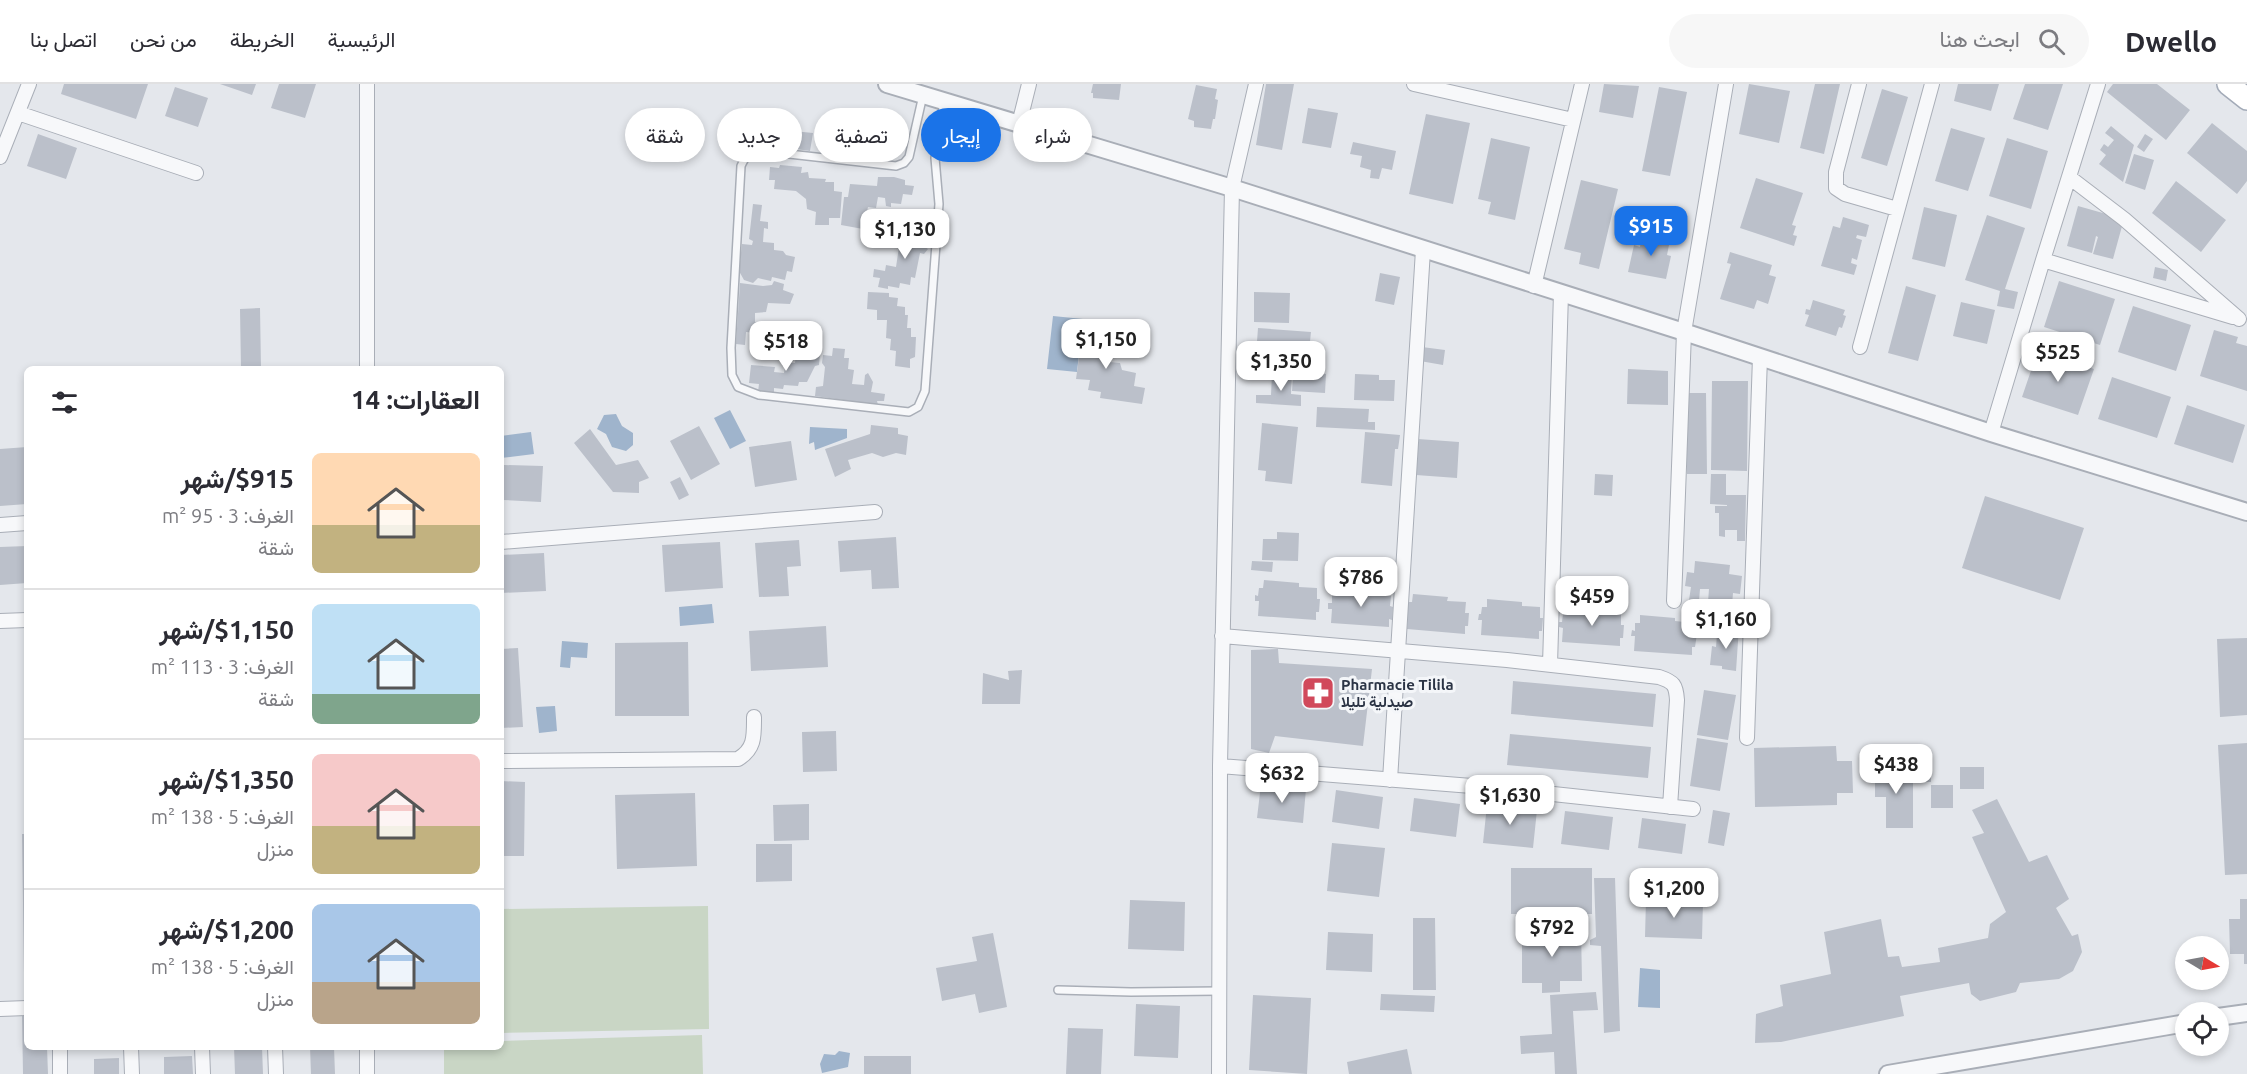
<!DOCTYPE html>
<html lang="ar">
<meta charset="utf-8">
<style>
body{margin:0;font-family:Ubuntu,Vazirmatn,sans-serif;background:#f7f7f7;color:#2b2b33;direction:rtl;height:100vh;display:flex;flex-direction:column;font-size:22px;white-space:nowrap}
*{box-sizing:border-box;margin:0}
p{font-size:20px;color:#7c7c81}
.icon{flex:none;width:33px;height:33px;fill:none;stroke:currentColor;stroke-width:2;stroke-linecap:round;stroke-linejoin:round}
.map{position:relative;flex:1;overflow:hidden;direction:ltr}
.panel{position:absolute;left:24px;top:282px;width:480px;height:684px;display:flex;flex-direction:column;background:#fff;border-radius:9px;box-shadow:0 3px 9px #0003;direction:rtl}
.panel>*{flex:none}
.guide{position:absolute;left:522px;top:24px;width:570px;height:54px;direction:rtl;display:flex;gap:12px}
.needle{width:39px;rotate:100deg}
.controls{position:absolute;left:2175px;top:852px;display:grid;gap:12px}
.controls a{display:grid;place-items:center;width:54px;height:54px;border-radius:50%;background:#fff;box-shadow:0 3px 9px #0003;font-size:30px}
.price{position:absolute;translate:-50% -51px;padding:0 14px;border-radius:12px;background:#fff;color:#222;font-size:20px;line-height:39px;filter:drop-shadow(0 2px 3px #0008)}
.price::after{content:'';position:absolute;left:50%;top:36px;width:18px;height:14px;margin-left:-9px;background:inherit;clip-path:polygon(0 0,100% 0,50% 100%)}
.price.active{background:#1a73e8;color:#fff}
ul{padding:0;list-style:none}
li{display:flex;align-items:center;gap:18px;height:150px;padding:0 24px}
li+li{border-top:2px solid #e1e1e2}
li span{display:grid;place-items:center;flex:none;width:168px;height:120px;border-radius:9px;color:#555}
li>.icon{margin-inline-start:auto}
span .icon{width:72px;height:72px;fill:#fffc;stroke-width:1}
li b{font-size:26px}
h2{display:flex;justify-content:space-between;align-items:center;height:72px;padding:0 24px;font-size:26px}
.tag{padding:0 21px;border-radius:27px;background:#fff;box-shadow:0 3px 9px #0003;font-size:21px;line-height:54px}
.tag.active{background:#1a73e8;color:#fff}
header{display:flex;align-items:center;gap:36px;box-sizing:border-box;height:84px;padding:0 30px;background:#fff;border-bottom:2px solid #e1e1e2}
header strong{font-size:28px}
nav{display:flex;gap:33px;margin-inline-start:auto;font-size:21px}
.search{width:420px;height:54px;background:#f7f7f7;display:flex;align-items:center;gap:15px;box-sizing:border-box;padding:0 21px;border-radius:33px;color:#7c7c81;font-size:22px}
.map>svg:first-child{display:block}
</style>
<header>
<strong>Dwello</strong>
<div class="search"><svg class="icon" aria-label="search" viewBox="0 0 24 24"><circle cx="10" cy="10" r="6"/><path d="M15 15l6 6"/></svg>ابحث هنا</div>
<nav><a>الرئيسية</a><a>الخريطة</a><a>من نحن</a><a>اتصل بنا</a></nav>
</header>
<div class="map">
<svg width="2247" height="990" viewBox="0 0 2247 990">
<rect width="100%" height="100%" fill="#e4e7ec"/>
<!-- green -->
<path fill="#c9d6c5" d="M708,822L709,945L501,949V825Z
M702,951L703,990H444V963H501V957Z"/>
<!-- water -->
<path fill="#9fb4cc" d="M1053,232L1083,235L1077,288L1047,285Z
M730,326L746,357L730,365L714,334Z
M616,330L622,342L633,349V361L626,367L612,363L606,350L597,345L604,331Z
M810,343L847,345V354L815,366L814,358L809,360Z
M531,348L534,370L501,374V352Z
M712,520L714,539L680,542L679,523Z
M562,557L588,559L587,574L571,573L570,584L560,583Z
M555,622L557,647L539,649L536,623Z
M1640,884L1660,886V924L1638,923Z
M839,967L850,969L848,983L822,989L820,980L824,970L835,971Z"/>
<!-- building -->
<path fill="#bbc0ca" d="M64,0H148L136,35L61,10Z
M220,0H256L252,11Z
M279,0H316L305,34L271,24Z
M1093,0H1121L1119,16L1093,14V9H1091Z
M1266,0H1294L1282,66L1256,61Z
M1604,0L1639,2L1633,34L1599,28Z
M1749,0L1790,7L1779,59L1739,50Z
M1815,0H1840L1824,70L1800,64Z
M1958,0H1999L1991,27L1954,17Z
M2025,0H2063L2048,46L2013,35Z
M2113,0H2157L2190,26L2166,56L2107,8Z
M1196,1L1217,5L1215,15L1218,16L1215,35H1213L1211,45L1194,43V37L1188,35Z
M175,3L208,14L198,43L165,32Z
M1659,3L1687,8L1670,92L1642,87Z
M1882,5L1908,13L1887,82L1861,74Z
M1308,24L1338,29L1331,64L1302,59Z
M1426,30L1470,39L1453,120L1409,110Z
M748,38L778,41L775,57H782L781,64L744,58Z
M2212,39L2247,67V97L2237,110L2187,69Z
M2111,42L2134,61L2123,98L2099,80L2106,71L2100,66L2104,60L2108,63L2114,56L2105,49Z
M1951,44L1985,54L1968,107L1935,97Z
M793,47L813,49L810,67L789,64L791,59H785V53L791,54Z
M38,50L77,64L66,95L27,82Z
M2145,50L2153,55L2144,68L2137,63Z
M1491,54L1530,63L1515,136L1488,130L1491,118L1478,115Z
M2007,54L2048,67L2031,125L1989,112Z
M1353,58L1396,67L1392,86L1382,84L1379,95L1370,94L1371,86L1360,83L1362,72L1350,70Z
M2134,70L2154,76L2145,106L2125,99Z
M780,81L802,83L801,89L808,88L809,94L826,95L825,98H834V107L842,108L840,134H829V141H815L816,128L807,125L806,115L796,107L774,105L775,96H769L770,83L779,84Z
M878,93H894L905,96V101L914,102L912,111L903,110L901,120L891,119V123L886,122L885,114L878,113L876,124L868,123L863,145L841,141L844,113H848L850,100L877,102Z
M1756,94L1803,109L1792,141L1796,142L1793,151L1797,152L1794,162L1740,144Z
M1581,96L1618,105L1599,185L1579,180L1581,169L1564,165Z
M2176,97L2226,136L2201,168L2152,129Z
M753,120L762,121L760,137L768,138V145L764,144L763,158L774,159V166L783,167L786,171L795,173L792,188L787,187L785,196L772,193L771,197L758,194L753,199L744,196L739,187L742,160L752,161L753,157L749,155Z
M2078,122L2124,135L2113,175L2093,170L2098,153L2096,152L2092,169L2067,162Z
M1924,123L1957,131L1945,183L1912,175Z
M1987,131L2025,144L2005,205L2018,208L2014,225L1997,222L2000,207L1965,196Z
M1843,133L1869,141L1866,153L1857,151L1856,154L1862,156L1857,176L1852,174L1851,179L1857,181L1854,191L1821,182L1833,142L1840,144Z
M911,140L925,142L924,151L928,153L925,163L928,165L924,170L920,169L915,194L911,193L910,201L900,199L899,204L888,202V205L878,203L880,194L873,193L874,185L885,187L886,181L896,183L899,163L903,164L905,152L910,151Z
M1642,150L1670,156L1667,171L1671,172L1666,195L1628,188L1634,161L1640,163Z
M1730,168L1772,181L1769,191L1776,193L1768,220L1757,216L1754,225L1720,215L1731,180L1727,179Z
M2155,183L2168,186L2166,197L2153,194Z
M1380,189L1400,193L1394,221L1375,217Z
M774,197L784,200L783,206L794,210L790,220L768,219L766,228L755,229V238H758L757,249L746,248L745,261L736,260L740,199L763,202L772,201Z
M2059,197L2115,215L2100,261L2044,243Z
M1906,202L1936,211L1918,277L1888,269Z
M868,208L889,209V213L898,214L897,222L905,223V231H908L907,244H911V253H916L915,273L910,275V284L895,282L896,267L890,266L891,255L886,254L887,236H877V226L867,225Z
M1254,208L1290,209L1289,239L1254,238Z
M1813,216L1845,226L1843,231L1846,232L1842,244L1839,243L1836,252L1805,242L1809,231L1805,230L1806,225L1810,226Z
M1961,218L1995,226L1987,260L1953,252Z
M2133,222L2191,241L2176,287L2118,268Z
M260,224L261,285H241L240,225Z
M1258,244L1311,248L1308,276L1319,277L1318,289L1326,290L1325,309L1292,307L1294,275H1306L1256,271Z
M1083,245H1102V253L1112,258L1109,278L1120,279L1122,286L1136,289L1134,302L1145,304L1142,320L1100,314L1101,308L1088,306L1090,296L1076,295Z
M2214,246L2238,253L2236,259L2247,262V307L2200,292Z
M802,260L811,261L810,269L820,270L819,281L815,282L807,298H799L798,302L784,301L783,305L774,304V309L758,308L759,300L749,299L751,281L775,283L774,288L784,289L785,282H782V278L795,279L796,269H801Z
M1422,263L1445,266L1443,281L1420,277Z
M833,264L845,265L844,274H849L848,285L854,286L852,300L864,301L865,291L868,289L873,298L871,308L885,310L884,317H877L878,321L815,312L816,303L823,302L825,283L822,279L823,271L832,272Z
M2038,266L2094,285L2078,331L2022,313Z
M1628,285L1668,287V321L1627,320Z
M1272,288L1292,289L1291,310L1301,311V322L1256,319V311H1271Z
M1355,290L1379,291V296H1395L1394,317L1354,316Z
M2112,293L2171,313L2157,354L2098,335Z
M1712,297H1748L1747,387L1711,386Z
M1687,309H1706L1707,390H1687Z
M2187,321L2245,341L2233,379L2174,360Z
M1317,323L1369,325L1368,338H1375V346L1316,343Z
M1262,339L1298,343L1292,400L1265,397L1266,387L1258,386Z
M871,341L898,344V350L908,352L906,371L896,369L883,373L872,369L848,376L851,385L835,393L825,365L870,350Z
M699,342L720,380L691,396L670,357Z
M590,345L616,381L638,376L649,394L639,398V409L613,408L574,359Z
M1365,348L1400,351L1398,365H1395L1392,402L1361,399Z
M1418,355L1459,358L1457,394L1416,391Z
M791,357L797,396L755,403L749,363Z
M27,363V420L0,422V365Z
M504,381L543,382L541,418L503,416Z
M1595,390L1613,391L1612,412L1594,411Z
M1711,390H1726V411H1746L1745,457H1737V446H1725V453L1719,452V429H1715V422H1727V421L1710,420Z
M680,393L689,411L679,416L670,398Z
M1985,412L2084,444L2060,516L1962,484Z
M1277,448L1299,449L1298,477L1262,476L1263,455H1277Z
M896,453L899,504L872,505L871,486L840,488L838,457Z
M799,456L801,482L787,483L789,512L759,513L755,459Z
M720,458L723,504L665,508L662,461Z
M27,462V499L0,501V463Z
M544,469L546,507L501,509V471Z
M1252,477L1273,478L1272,488L1251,486Z
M1695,477L1730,481L1729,490L1742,492L1740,510L1733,509L1732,521L1708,518L1709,505H1700L1699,517L1689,516L1691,503L1685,502L1687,488L1694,489Z
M1264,496L1299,499V503L1317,504V515H1320L1319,528H1316V536L1258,532L1259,517H1255V511L1258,512L1259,504H1263Z
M1337,504L1372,507V510L1391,512L1390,522L1393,523L1392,536L1389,535V543L1331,539L1332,525H1328V519H1332V511L1336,512Z
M1413,510L1448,513L1447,517L1466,518L1465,529H1469L1468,542H1465V550L1407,545L1408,531H1404V525L1407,526L1408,518H1412Z
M1487,515L1522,518V522L1540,523V534H1543L1542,547H1539V555L1481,551L1482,536H1478L1479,530H1481L1482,523H1487Z
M1568,523L1603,525V529L1621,530V541H1624L1623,554H1620V562L1562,558L1563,544L1559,543V538H1562L1563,530H1567Z
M1640,531L1675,534V537L1694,539L1693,550H1697L1695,563H1692V571L1634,567L1635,552H1631L1632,546L1635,547V539H1640Z
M826,542L828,583L751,587L749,547Z
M1727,542L1739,543L1736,587L1722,585V582L1710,581L1712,562L1716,563L1717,550L1726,551Z
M2247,554V631L2220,633L2217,555Z
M688,558L689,632H615V559Z
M518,564L523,643L501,644V565Z
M1278,565L1279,579L1372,585L1363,662L1275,652L1269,669L1251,665V566Z
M1022,586L1020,620H982L983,589L1009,596L1008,587Z
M1513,597L1656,610L1653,643L1511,630Z
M1704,606L1736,611L1728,656L1697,651Z
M836,647L837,687L803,688L802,648Z
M1510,650L1651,663L1648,694L1507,681Z
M1697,654L1728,659L1720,707L1690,702Z
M2247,659V790L2225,791L2218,661Z
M1836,662L1837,677H1852L1853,709H1837V721L1755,723L1754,664Z
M1931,682V698H1922L1921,683Z
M1875,683H1913V744H1886V713H1875Z
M1960,683H1984V705H1960Z
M501,697L525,698L524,772H501Z
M1261,700L1306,705L1303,739L1257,734Z
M1931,701H1953V724H1931Z
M1336,706L1383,713L1379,745L1332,738Z
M695,709L697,782L617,785L615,711Z
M1414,714L1460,720L1456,753L1410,747Z
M1997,715L2029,778L2047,771L2069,815L2056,824L2072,852L2078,850L2082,868L2073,887L2059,895L2020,899L2016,908L1980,917L1971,910L1969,899L1900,912L1904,932L1781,958L1755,959L1756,930L1783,922L1780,901L1831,890L1824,848L1881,835L1888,873L1899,872L1902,883L1940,878L1938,864L1988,854L1990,840L2006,828L1972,753L1984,749L1972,726Z
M809,720V756L774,757L773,721Z
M1487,721L1537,726L1533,764L1483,759Z
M1713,726L1730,729L1724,762L1708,759Z
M1565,727L1613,733L1609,766L1561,760Z
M1642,734L1686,740L1682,770L1638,764Z
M22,750H27V889H24Z
M1332,759L1385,764L1379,813L1327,807Z
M756,760H792V797L756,798Z
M1511,784H1592V830H1511Z
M1594,794H1615L1620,947L1604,949L1601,862L1590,861V856L1596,853Z
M1646,815L1703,817L1702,855L1645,853Z
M2240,815H2247V880H2244V870H2230L2229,835H2240Z
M1130,816L1185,818L1184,867L1128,865Z
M1413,834H1435L1436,906H1413Z
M1542,839H1560V846L1581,845L1582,897H1560V908L1542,909V899H1522V854H1542Z
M1328,848L1373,850L1372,888L1326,886Z
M993,849L1007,923L979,929L975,910L942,917L936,884L977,877L972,853Z
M1596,908L1598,926L1573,927L1577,990H1555L1554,968L1521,970L1520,952L1552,950L1550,911Z
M1381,910L1435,912L1434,928L1380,926Z
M1253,911L1311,914L1307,990L1249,986Z
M1136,920L1180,922L1178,974L1134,972Z
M22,931H27V963H47L48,990H23Z
M1068,944L1103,945L1101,990H1066Z
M234,963H262L263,990H235Z
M310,963H334L335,990H311Z
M1407,965L1412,990H1349L1347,978Z
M192,972L193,990H164V973Z
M864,972H911V990H864Z
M119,974V990H94V975Z"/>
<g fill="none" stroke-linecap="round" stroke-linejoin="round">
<!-- service casing -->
<g stroke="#a9aeb7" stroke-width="10">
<path id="service" d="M923,11L909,73L904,79L896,82L762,67C749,68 746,71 741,82L731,264L732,291L738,303L759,311L909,328L918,323L925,307L939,120L935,74L944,17
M1058,906L1131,908L1219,907"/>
</g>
<!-- minor casing -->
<g stroke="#a9aeb7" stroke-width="16">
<path id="minor" d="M1414,0L1573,36
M1859,0L1836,88V104L1845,110L1897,125
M18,29L196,89
M1019,40L1029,0
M0,73L29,0
M2069,93L2124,135L2239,235
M2043,176L2233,233
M1534,202L1582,0
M1860,263L1932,0
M367,285V0
M1991,349L2043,176L2098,0
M0,441L27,439
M501,458L875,428
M1674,517L1684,248L1726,0
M0,537L27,536
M1222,552L1507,576L1659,593C1674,598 1676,601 1677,616L1670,723
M1550,581L1561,209
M1747,654L1760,273
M501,677L738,675C755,665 754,652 754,633
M1220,682L1497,704L1693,725
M1390,696L1423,166
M0,925L27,924
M60,963V990
M131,963L132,990
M202,963L203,990
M275,963L276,990
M367,990V963
M1219,990L1220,682L1232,104L1256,0"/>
</g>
<!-- tertiary casing -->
<g stroke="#a9aeb7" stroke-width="20">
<path id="tertiary" d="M887,0L1232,104L1684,248L1991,349L2247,428
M2218,933L2247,929
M1888,990L2186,939"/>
</g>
<!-- primary casing -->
<g stroke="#a3abb8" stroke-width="24">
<path id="primary" d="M2228,0L2247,15"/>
</g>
<!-- service -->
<use href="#service" stroke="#f7f8fa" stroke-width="7"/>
<!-- minor -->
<use href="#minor" stroke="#f7f8fa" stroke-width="14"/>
<!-- tertiary -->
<use href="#tertiary" stroke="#f7f8fa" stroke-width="16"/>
<!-- primary -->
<use href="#primary" stroke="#fff" stroke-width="21"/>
</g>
<!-- icons -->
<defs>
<g id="pharmacy-square" transform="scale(1.725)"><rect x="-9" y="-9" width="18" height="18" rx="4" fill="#d1495b" stroke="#f4f6f9"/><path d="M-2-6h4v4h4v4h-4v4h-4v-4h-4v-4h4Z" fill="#fff"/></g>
</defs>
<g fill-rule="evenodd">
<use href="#pharmacy-square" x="1318" y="609"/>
</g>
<g text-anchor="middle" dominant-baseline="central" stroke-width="6" stroke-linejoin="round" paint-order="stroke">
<!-- poi labels -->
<g font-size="15" font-weight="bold" fill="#2b3445" stroke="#f4f6f9" text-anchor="start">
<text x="1341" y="600">Pharmacie Tilila<tspan x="1341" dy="17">صيدلية تليلا</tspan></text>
</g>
</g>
</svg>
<div class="controls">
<a><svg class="needle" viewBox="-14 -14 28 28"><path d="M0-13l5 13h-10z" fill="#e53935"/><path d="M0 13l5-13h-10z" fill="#7c7c81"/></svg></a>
<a><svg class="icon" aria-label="locate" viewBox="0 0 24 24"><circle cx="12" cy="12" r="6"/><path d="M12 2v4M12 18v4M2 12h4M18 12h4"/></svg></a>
</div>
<b class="price active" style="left:1651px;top:173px">$915</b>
<b class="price" style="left:905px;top:176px">$1,130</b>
<b class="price" style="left:1106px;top:286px">$1,150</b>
<b class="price" style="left:786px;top:288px">$518</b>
<b class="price" style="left:2058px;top:299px">$525</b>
<b class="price" style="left:1281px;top:308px">$1,350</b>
<b class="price" style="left:1361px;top:524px">$786</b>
<b class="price" style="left:1592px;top:543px">$459</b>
<b class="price" style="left:1726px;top:566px">$1,160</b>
<b class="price" style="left:1896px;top:711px">$438</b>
<b class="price" style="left:1282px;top:720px">$632</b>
<b class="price" style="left:1510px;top:742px">$1,630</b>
<b class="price" style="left:1674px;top:835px">$1,200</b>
<b class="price" style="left:1552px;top:874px">$792</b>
<div class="guide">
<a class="tag">شراء</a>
<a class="tag active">إيجار</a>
<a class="tag">تصفية</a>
<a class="tag">جديد</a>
<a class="tag">شقة</a>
</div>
<section class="panel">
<h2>العقارات: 14<svg class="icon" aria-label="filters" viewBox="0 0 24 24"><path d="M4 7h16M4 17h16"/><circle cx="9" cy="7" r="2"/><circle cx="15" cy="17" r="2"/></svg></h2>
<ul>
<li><span style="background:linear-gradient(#ffd9b3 60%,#c2b280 0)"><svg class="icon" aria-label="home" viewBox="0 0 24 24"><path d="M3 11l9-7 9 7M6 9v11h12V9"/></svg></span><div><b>$915/شهر</b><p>الغرف: 3 · 95 m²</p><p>شقة</p></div></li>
<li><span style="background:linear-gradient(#bfe0f5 75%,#7fa58c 0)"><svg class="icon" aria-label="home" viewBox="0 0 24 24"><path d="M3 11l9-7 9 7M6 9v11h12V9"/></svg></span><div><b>$1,150/شهر</b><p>الغرف: 3 · 113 m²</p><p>شقة</p></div></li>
<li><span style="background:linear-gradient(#f6c9c9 60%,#c2b280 0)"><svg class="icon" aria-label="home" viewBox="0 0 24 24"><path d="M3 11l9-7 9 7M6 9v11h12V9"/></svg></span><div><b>$1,350/شهر</b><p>الغرف: 5 · 138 m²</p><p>منزل</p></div></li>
<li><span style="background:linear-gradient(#a9c7e8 65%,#b9a48a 0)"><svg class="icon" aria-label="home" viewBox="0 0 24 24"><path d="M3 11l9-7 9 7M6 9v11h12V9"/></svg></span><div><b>$1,200/شهر</b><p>الغرف: 5 · 138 m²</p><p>منزل</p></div></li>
</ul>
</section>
</div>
